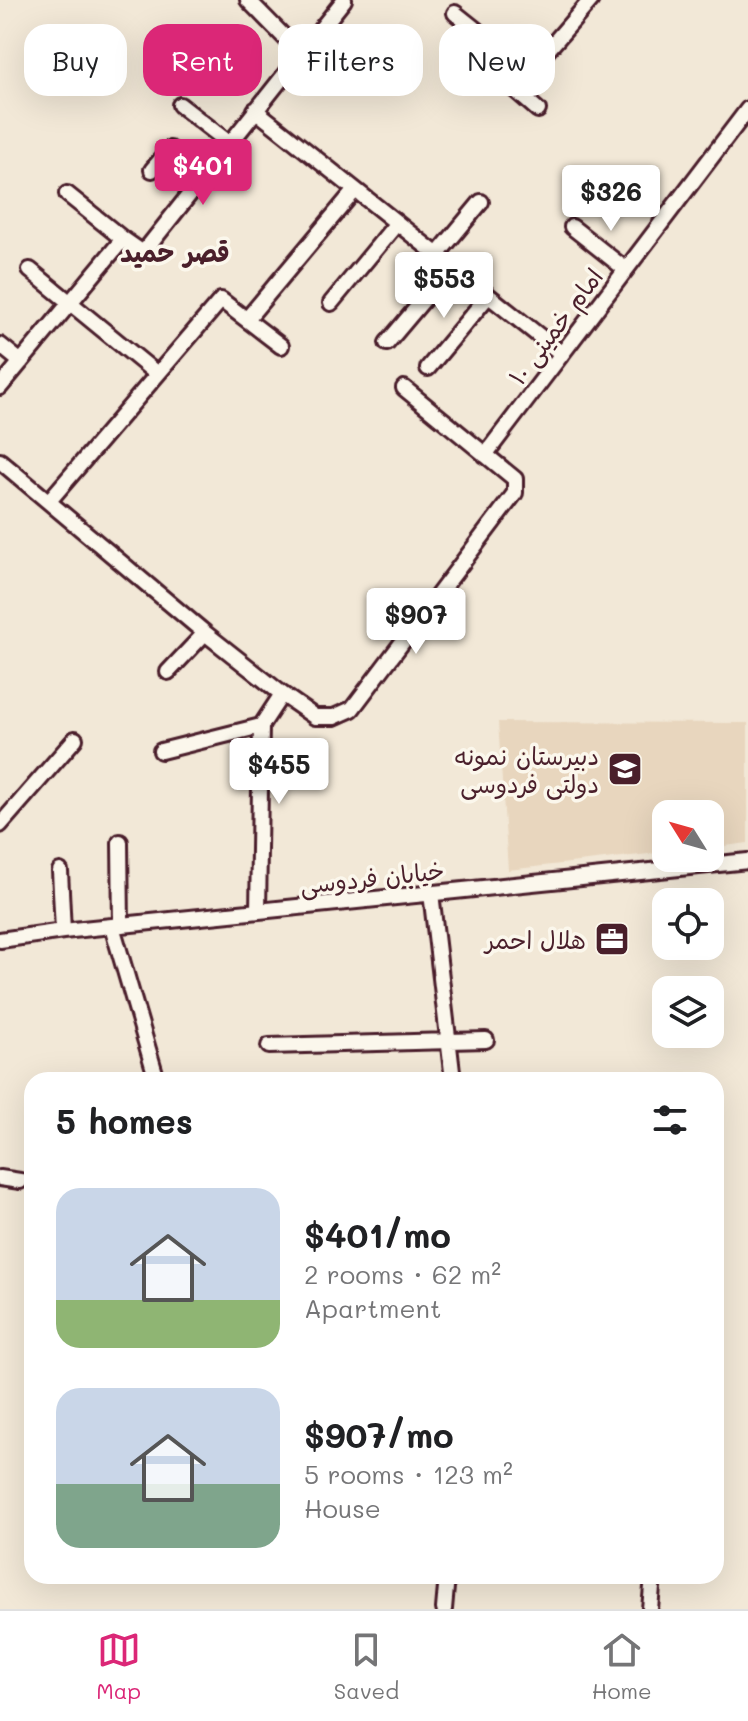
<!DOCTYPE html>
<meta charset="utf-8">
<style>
body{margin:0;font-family:Mali,"Playpen Sans Arabic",sans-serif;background:#f6f6f6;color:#202124;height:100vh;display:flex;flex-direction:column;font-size:30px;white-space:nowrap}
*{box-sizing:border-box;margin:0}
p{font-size:26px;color:#757577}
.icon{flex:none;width:44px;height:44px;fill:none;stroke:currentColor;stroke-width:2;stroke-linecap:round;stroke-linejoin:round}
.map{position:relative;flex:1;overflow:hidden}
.sheet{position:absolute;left:24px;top:1072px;width:700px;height:512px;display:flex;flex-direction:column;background:#fff;border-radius:24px;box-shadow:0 8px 32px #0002}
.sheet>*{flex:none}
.guide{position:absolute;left:24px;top:24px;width:700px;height:72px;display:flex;gap:16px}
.needle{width:52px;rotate:307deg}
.fabs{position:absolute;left:652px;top:800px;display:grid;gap:16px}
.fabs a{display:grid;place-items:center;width:72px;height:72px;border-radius:16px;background:#fff;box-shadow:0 8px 32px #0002;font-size:40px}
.price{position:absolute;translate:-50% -68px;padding:0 18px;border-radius:8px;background:#fff;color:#222;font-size:26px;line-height:52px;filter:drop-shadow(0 2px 4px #0008)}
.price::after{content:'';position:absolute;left:50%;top:48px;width:24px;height:18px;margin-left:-12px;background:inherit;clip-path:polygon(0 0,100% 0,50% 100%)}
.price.current{background:#db2777;color:#fff}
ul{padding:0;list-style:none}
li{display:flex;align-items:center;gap:24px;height:200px;padding:0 32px}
li span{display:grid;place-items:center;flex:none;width:224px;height:160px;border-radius:24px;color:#555}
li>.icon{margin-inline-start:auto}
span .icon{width:96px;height:96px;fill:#fffc;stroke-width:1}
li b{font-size:34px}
h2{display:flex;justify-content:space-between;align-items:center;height:96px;padding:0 32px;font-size:34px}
.tag{padding:0 28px;border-radius:24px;background:#fff;box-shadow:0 8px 32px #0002;font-size:28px;line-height:72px}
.tag.current{background:#db2777;color:#fff}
.tabs{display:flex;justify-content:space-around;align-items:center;height:112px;border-top:2px solid #e0e0e0;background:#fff;font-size:22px;color:#757577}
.tabs a{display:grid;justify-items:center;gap:4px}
.tabs .current{color:#db2777}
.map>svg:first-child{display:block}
</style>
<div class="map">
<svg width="748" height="1609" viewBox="0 0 748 1609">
<rect width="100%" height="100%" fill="#f2e8d7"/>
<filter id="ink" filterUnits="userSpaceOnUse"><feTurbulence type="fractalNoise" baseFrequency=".0125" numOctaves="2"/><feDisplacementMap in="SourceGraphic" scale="16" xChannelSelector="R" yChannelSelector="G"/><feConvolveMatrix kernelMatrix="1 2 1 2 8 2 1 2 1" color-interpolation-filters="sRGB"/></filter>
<g filter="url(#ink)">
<!-- built -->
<path fill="#e8d6be" d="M498,722L748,723V843L710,848V814H666V852L508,870Z"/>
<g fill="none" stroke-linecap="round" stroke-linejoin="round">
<!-- minor casing -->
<g stroke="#4a1f2b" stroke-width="20">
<path id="minor" d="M455,13L529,72
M301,54L344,0
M180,105L229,143
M255,110L562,354
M538,110L514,89L591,0
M152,170L170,149L204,173
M67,194L123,239
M572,227L625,269
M437,255L481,202
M30,270L157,374
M331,303L397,223
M247,319L355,190
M387,343L452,266
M0,345L21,362
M428,368L488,296
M0,387L123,239L143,253L301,54L248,0
M485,455L748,109
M0,461L205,633L282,694L315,717H334L352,709L515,493V479L404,388
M49,501L221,300L281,346
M168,672L205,633
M161,751L261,726
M0,825L75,739
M120,842L121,925
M60,871L63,931
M431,893L453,1080
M258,911L261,726L282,694
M112,926L157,1080
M0,940L63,931L748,861
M269,1046L486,1040
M0,1178L20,1181
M444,1609L447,1576
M650,1609L653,1576"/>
</g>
<!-- minor -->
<use href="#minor" stroke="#fbf7ec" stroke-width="14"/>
</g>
</g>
<!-- icons -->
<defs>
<g id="school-square" transform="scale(1.8)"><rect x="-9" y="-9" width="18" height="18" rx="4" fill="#4a1f2b" stroke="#fbf7ec"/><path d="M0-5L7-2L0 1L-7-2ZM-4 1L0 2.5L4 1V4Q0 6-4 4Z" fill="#fff"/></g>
<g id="office-square" transform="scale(1.8)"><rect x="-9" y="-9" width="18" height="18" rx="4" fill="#4a1f2b" stroke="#fbf7ec"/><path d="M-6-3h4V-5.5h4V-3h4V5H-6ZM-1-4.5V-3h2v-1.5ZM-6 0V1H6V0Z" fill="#fff"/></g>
</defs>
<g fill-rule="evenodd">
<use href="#school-square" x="625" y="769"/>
<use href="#office-square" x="612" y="939"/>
</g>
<g text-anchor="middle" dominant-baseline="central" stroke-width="7" stroke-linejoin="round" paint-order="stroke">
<!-- street labels -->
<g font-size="24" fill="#4a1f2b" stroke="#fbf7ec">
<text transform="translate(555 326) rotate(-53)">امام خمینی ۱۰</text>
<text transform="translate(372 877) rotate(-6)">خیابان فردوسی</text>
</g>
<!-- poi labels -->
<g font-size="24" fill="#4a1f2b" stroke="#fbf7ec" text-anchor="end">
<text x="599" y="755">دبیرستان نمونه<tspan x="599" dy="28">دولتی فردوسی</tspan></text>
<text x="586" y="939">هلال احمر</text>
</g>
<!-- neighbourhood labels -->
<g font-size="26" font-weight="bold" fill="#4a1f2b" stroke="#fbf7ec">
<text x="175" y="252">قصر حمید</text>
</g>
</g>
</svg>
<div class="fabs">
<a><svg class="needle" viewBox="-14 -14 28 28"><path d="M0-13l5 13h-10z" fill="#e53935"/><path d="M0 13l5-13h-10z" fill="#757577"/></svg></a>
<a><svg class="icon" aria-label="locate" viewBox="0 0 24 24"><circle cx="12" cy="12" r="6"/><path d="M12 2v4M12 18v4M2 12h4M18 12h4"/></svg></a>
<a><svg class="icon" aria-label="layers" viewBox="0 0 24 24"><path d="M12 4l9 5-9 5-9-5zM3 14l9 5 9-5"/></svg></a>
</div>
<b class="price current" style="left:203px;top:207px">$401</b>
<b class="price" style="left:611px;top:233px">$326</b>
<b class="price" style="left:444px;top:320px">$553</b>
<b class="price" style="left:416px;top:656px">$907</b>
<b class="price" style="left:279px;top:806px">$455</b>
<div class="guide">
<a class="tag">Buy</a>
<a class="tag current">Rent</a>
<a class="tag">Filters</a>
<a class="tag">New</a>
</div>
<section class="sheet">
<h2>5 homes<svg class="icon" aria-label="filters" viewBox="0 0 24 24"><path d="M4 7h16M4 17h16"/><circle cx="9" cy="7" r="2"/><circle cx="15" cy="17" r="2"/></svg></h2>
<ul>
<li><span style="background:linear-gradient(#c9d6e8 70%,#8fb573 0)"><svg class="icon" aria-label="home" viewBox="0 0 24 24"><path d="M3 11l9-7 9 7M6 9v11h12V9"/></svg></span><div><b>$401/mo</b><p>2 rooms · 62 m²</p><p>Apartment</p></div></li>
<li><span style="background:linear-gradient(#c9d6e8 60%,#7fa58c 0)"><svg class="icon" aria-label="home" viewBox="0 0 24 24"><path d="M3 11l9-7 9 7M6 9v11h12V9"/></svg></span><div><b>$907/mo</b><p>5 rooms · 123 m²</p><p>House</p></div></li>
</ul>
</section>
</div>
<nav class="tabs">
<a class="current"><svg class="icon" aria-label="map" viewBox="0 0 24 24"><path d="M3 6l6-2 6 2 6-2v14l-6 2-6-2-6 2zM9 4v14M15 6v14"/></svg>Map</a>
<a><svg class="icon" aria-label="saved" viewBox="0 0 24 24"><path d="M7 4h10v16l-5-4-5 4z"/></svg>Saved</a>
<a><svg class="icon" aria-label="home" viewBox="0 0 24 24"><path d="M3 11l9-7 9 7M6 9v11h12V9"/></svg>Home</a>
</nav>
